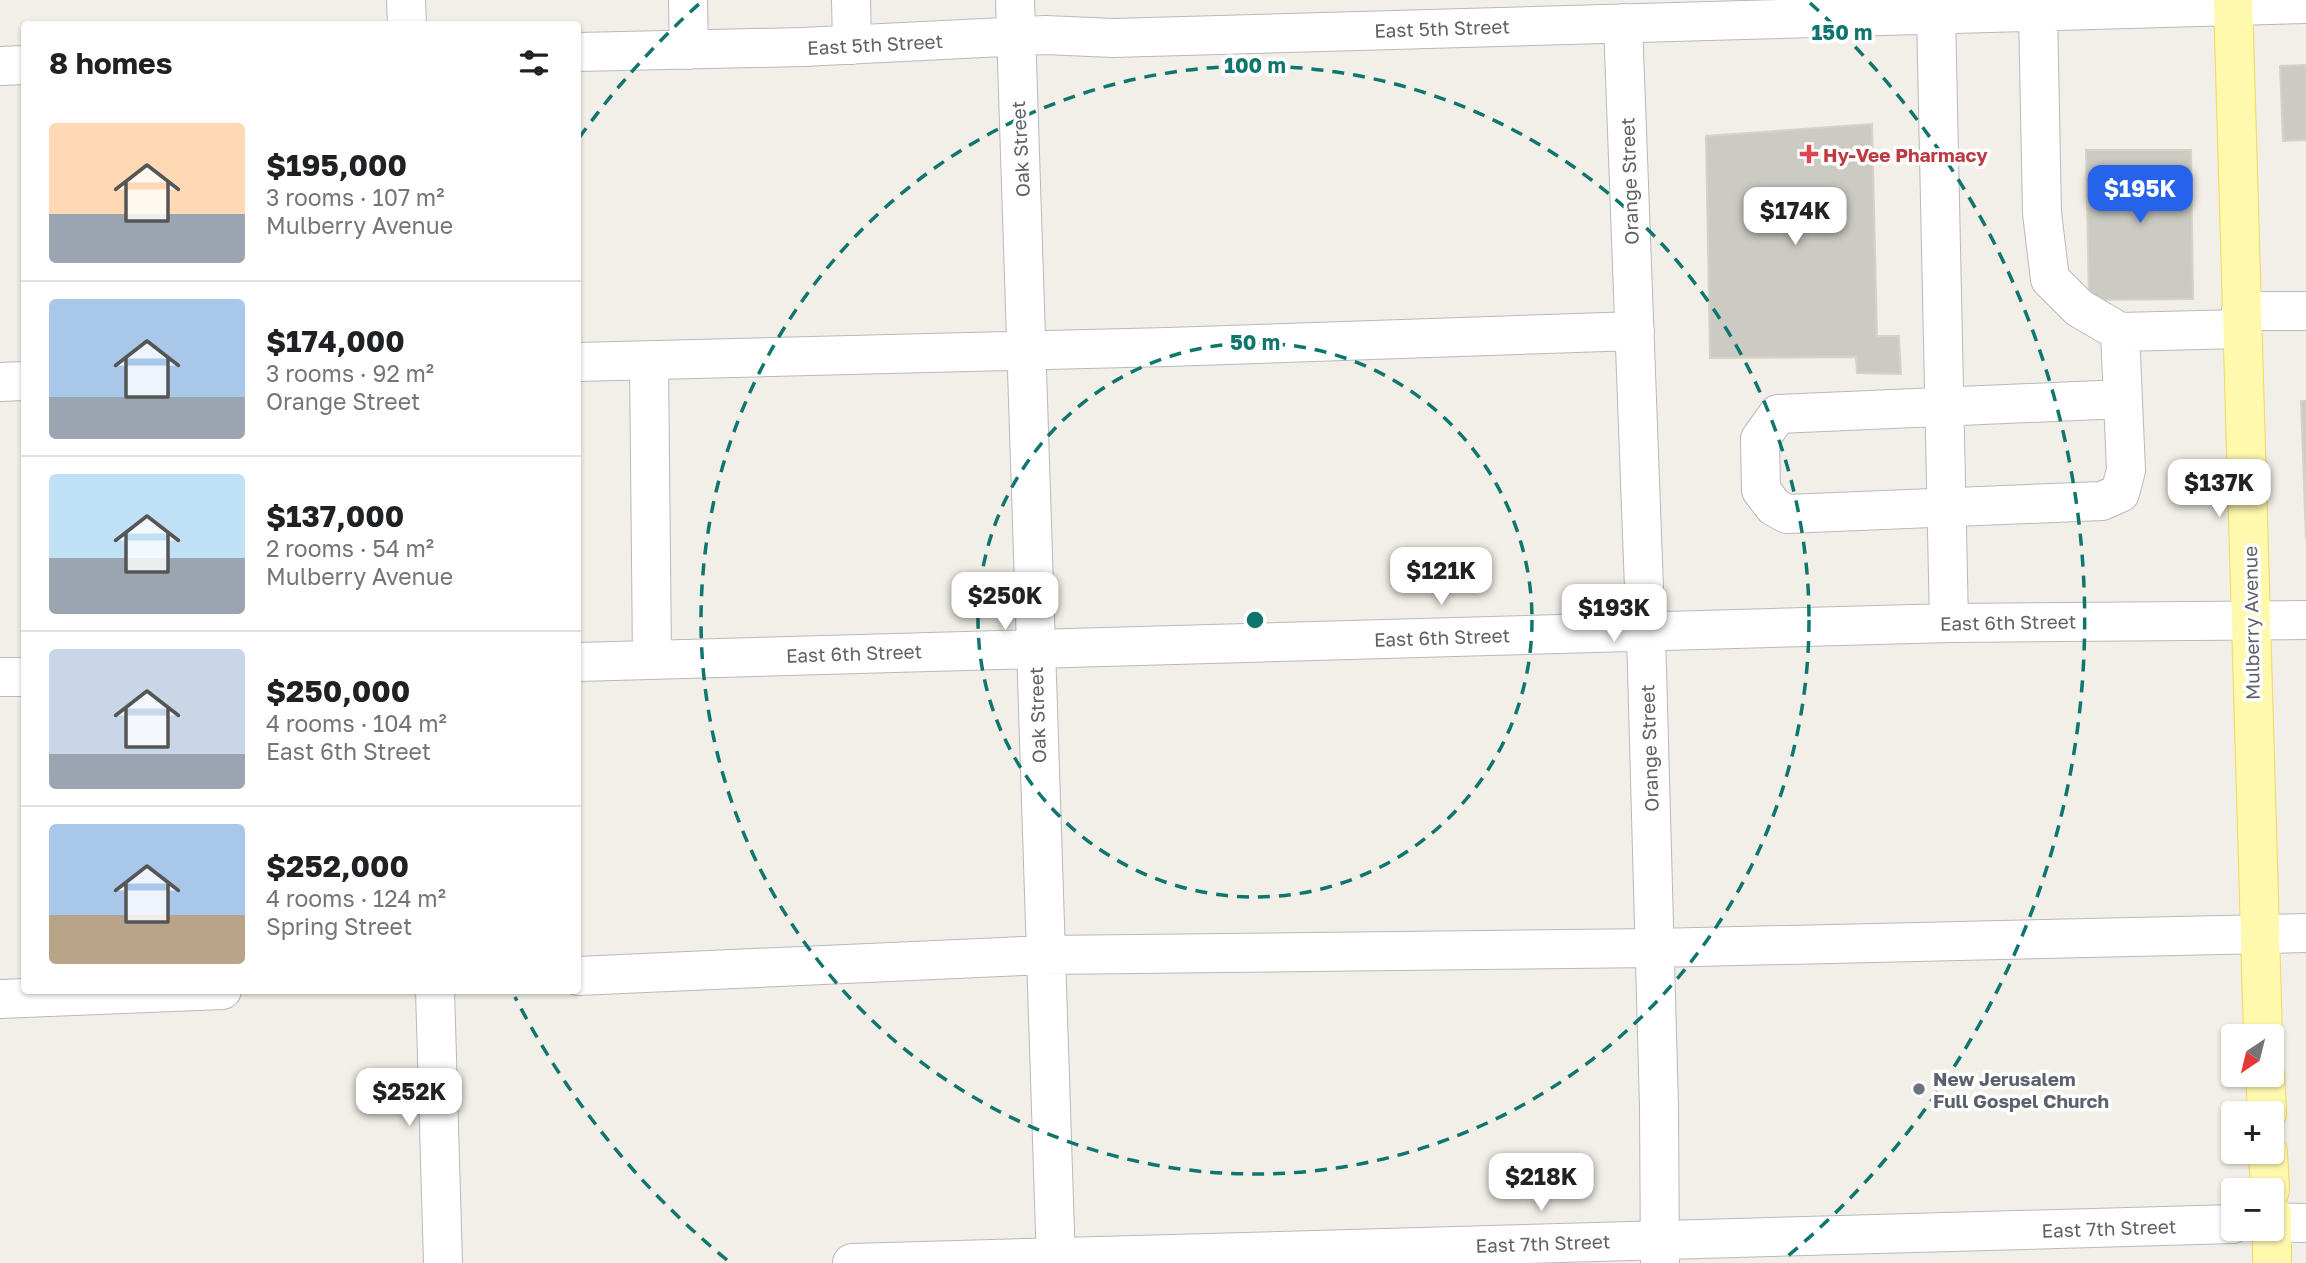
<!DOCTYPE html>
<meta charset="utf-8">
<style>
body{margin:0;font-family:"Golos Text",sans-serif;background:#f6f6f6;color:#202124;height:100vh;display:flex;flex-direction:column;font-size:26px;white-space:nowrap}
*{box-sizing:border-box;margin:0}
p{font-size:23px;color:#757577}
.icon{flex:none;width:38px;height:38px;fill:none;stroke:currentColor;stroke-width:2;stroke-linecap:round;stroke-linejoin:round}
.map{position:relative;flex:1;overflow:hidden}
.details{position:absolute;left:21px;top:21px;width:560px;height:973px;display:flex;flex-direction:column;background:#fff;border-radius:7px;box-shadow:0 2px 5px #0004}
.details>*{flex:none}
.needle{width:46px;rotate:215deg}
.buttons{position:absolute;left:2221px;top:1024px;display:grid;gap:14px}
.buttons a{display:grid;place-items:center;width:63px;height:63px;border-radius:7px;background:#fff;box-shadow:0 2px 5px #0004;font-size:35px}
.price{position:absolute;translate:-50% -60px;padding:0 16px;border-radius:14px;background:#fff;color:#222;font-size:23px;line-height:46px;filter:drop-shadow(0 2px 4px #0008)}
.price::after{content:'';position:absolute;left:50%;top:42px;width:21px;height:16px;margin-left:-10px;background:inherit;clip-path:polygon(0 0,100% 0,50% 100%)}
.price.on{background:#2563eb;color:#fff}
ul{padding:0;list-style:none}
li{display:flex;align-items:center;gap:21px;height:175px;padding:0 28px}
li+li{border-top:2px solid #e0e0e0}
li span{display:grid;place-items:center;flex:none;width:196px;height:140px;border-radius:7px;color:#555}
li>.icon{margin-inline-start:auto}
span .icon{width:84px;height:84px;fill:#fffc;stroke-width:1}
li b{font-size:30px}
h2{display:flex;justify-content:space-between;align-items:center;height:84px;padding:0 28px;font-size:30px}
.map>svg:first-child{display:block}
</style>
<div class="map">
<svg width="2306" height="1263" viewBox="0 0 2306 1263">
<rect width="100%" height="100%" fill="#f1efe7"/>
<!-- building -->
<path fill="#cccbc3" stroke="#d6d2c5" stroke-width="2" d="M2306,65V140L2283,141L2280,66Z
M1872,124L1877,336H1899L1901,374L1857,373L1856,357L1710,358L1706,136Z
M2086,150H2191L2193,299L2089,300Z
M2301,401H2306V539Z"/>
<g fill="none" stroke-linecap="round" stroke-linejoin="round">
<!-- minor casing -->
<g stroke="#b8b9be" stroke-width="40">
<path id="minor" d="M406,0L407,24
M688,0L689,50
M851,0L852,45
M1015,0L1056,1263
M2038,11L2042,213L2050,279L2079,308L2120,332
M1936,14L1949,623
M1623,23L1647,669L1659,1107L1660,1263
M578,52L803,47L1045,35L1113,38L2306,4
M0,66L24,65
M2241,311H2306
M649,360L652,659
M578,362L1168,347L1635,331
M0,382L24,381
M2122,399L1778,414L1760,439L1761,490L1774,507L1787,514L2102,501L2120,493L2126,470L2120,332L2241,329
M578,662L1949,623L2306,620
M0,677H24
M578,976L1045,955L1655,948L2306,933
M435,990L443,1263
M0,999L222,990
M2272,1222L2306,1223
M852,1263L2233,1224"/>
</g>
<!-- major casing -->
<g stroke="#f2d75f" stroke-width="40">
<path id="major" d="M2233,0L2263,1036
M2265,1074L2267,1113
M2268,1152L2270,1190
M2272,1214V1263"/>
</g>
<!-- minor -->
<use href="#minor" stroke="#fff" stroke-width="38"/>
<!-- major -->
<use href="#major" stroke="#fff9ae" stroke-width="38"/>
</g>
<!-- distance rings -->
<g fill="none" stroke="#0f766e" stroke-width="3.5" stroke-dasharray="12 9">
<circle cx="1255" cy="620" r="277"/>
<circle cx="1255" cy="620" r="554"/>
<path d="M727 1260A830 830 0 0 1 515 997M579 138A830 830 0 0 1 700 3M1810 3A830 830 0 0 1 1783 1260"/>
</g>
<!-- markers -->
<path fill="#e0444e" stroke="#fff" stroke-width="2.5" d="M1805.5 143.5h7v7h7v7h-7v7h-7v-7h-7v-7h7z"/>
<circle fill="#6b7280" stroke="#fff" stroke-width="2.5" cx="1919" cy="1089" r="7"/>
<g text-anchor="middle" dominant-baseline="central" stroke-width="7" stroke-linejoin="round" paint-order="stroke">
<!-- street labels -->
<g font-size="19" fill="#5f6268" stroke="#fff">
<text transform="translate(1442 28) rotate(-2)">East 5th Street</text>
<text transform="translate(875 44) rotate(-3)">East 5th Street</text>
<text transform="translate(1020 149) rotate(-93)">Oak Street</text>
<text transform="translate(1629 181) rotate(-92)">Orange Street</text>
<text transform="translate(2008 622) rotate(-1)">East 6th Street</text>
<text transform="translate(2251 623) rotate(-91)">Mulberry Avenue</text>
<text transform="translate(1442 637) rotate(-2)">East 6th Street</text>
<text transform="translate(854 653) rotate(-2)">East 6th Street</text>
<text transform="translate(1037 715) rotate(-92)">Oak Street</text>
<text transform="translate(1649 748) rotate(-92)">Orange Street</text>
<text transform="translate(2109 1228) rotate(-2)">East 7th Street</text>
<text transform="translate(1543 1243) rotate(-2)">East 7th Street</text>
</g>
<!-- health labels -->
<g font-size="19" font-weight="bold" fill="#be3a42" stroke="#fff" text-anchor="start">
<text x="1823" y="154">Hy-Vee Pharmacy</text>
</g>
<!-- worship labels -->
<g font-size="19" font-weight="bold" fill="#5b616d" stroke="#fff" text-anchor="start">
<text x="1933" y="1078">New Jerusalem<tspan x="1933" dy="22">Full Gospel Church</tspan></text>
</g>
</g>
<circle cx="1255" cy="620" r="10" fill="#0f766e" stroke="#fff" stroke-width="3.5"/>
<g font-size="21" text-anchor="middle" font-weight="bold" fill="#0f766e" stroke="#fff" stroke-width="7" stroke-linejoin="round" paint-order="stroke">
<text x="1842" y="40">150 m</text>
<text x="1255" y="73">100 m</text>
<text x="1255" y="350">50 m</text>
</g>
</svg>
<div class="buttons">
<a><svg class="needle" viewBox="-14 -14 28 28"><path d="M0-13l5 13h-10z" fill="#e53935"/><path d="M0 13l5-13h-10z" fill="#757577"/></svg></a>
<a>+</a>
<a>−</a>
</div>
<b class="price on" style="left:2140px;top:225px">$195K</b>
<b class="price" style="left:1795px;top:247px">$174K</b>
<b class="price" style="left:2219px;top:519px">$137K</b>
<b class="price" style="left:1441px;top:607px">$121K</b>
<b class="price" style="left:1005px;top:632px">$250K</b>
<b class="price" style="left:1614px;top:644px">$193K</b>
<b class="price" style="left:409px;top:1128px">$252K</b>
<b class="price" style="left:1541px;top:1213px">$218K</b>
<section class="details">
<h2>8 homes<svg class="icon" aria-label="filters" viewBox="0 0 24 24"><path d="M4 7h16M4 17h16"/><circle cx="9" cy="7" r="2"/><circle cx="15" cy="17" r="2"/></svg></h2>
<ul>
<li><span style="background:linear-gradient(#ffd9b3 65%,#9aa5b1 0)"><svg class="icon" aria-label="home" viewBox="0 0 24 24"><path d="M3 11l9-7 9 7M6 9v11h12V9"/></svg></span><div><b>$195,000</b><p>3 rooms · 107 m²</p><p>Mulberry Avenue</p></div></li>
<li><span style="background:linear-gradient(#a9c7e8 70%,#9aa5b1 0)"><svg class="icon" aria-label="home" viewBox="0 0 24 24"><path d="M3 11l9-7 9 7M6 9v11h12V9"/></svg></span><div><b>$174,000</b><p>3 rooms · 92 m²</p><p>Orange Street</p></div></li>
<li><span style="background:linear-gradient(#bfe0f5 60%,#9aa5b1 0)"><svg class="icon" aria-label="home" viewBox="0 0 24 24"><path d="M3 11l9-7 9 7M6 9v11h12V9"/></svg></span><div><b>$137,000</b><p>2 rooms · 54 m²</p><p>Mulberry Avenue</p></div></li>
<li><span style="background:linear-gradient(#c9d6e8 75%,#9aa5b1 0)"><svg class="icon" aria-label="home" viewBox="0 0 24 24"><path d="M3 11l9-7 9 7M6 9v11h12V9"/></svg></span><div><b>$250,000</b><p>4 rooms · 104 m²</p><p>East 6th Street</p></div></li>
<li><span style="background:linear-gradient(#a9c7e8 65%,#b9a48a 0)"><svg class="icon" aria-label="home" viewBox="0 0 24 24"><path d="M3 11l9-7 9 7M6 9v11h12V9"/></svg></span><div><b>$252,000</b><p>4 rooms · 124 m²</p><p>Spring Street</p></div></li>
</ul>
</section>
</div>
